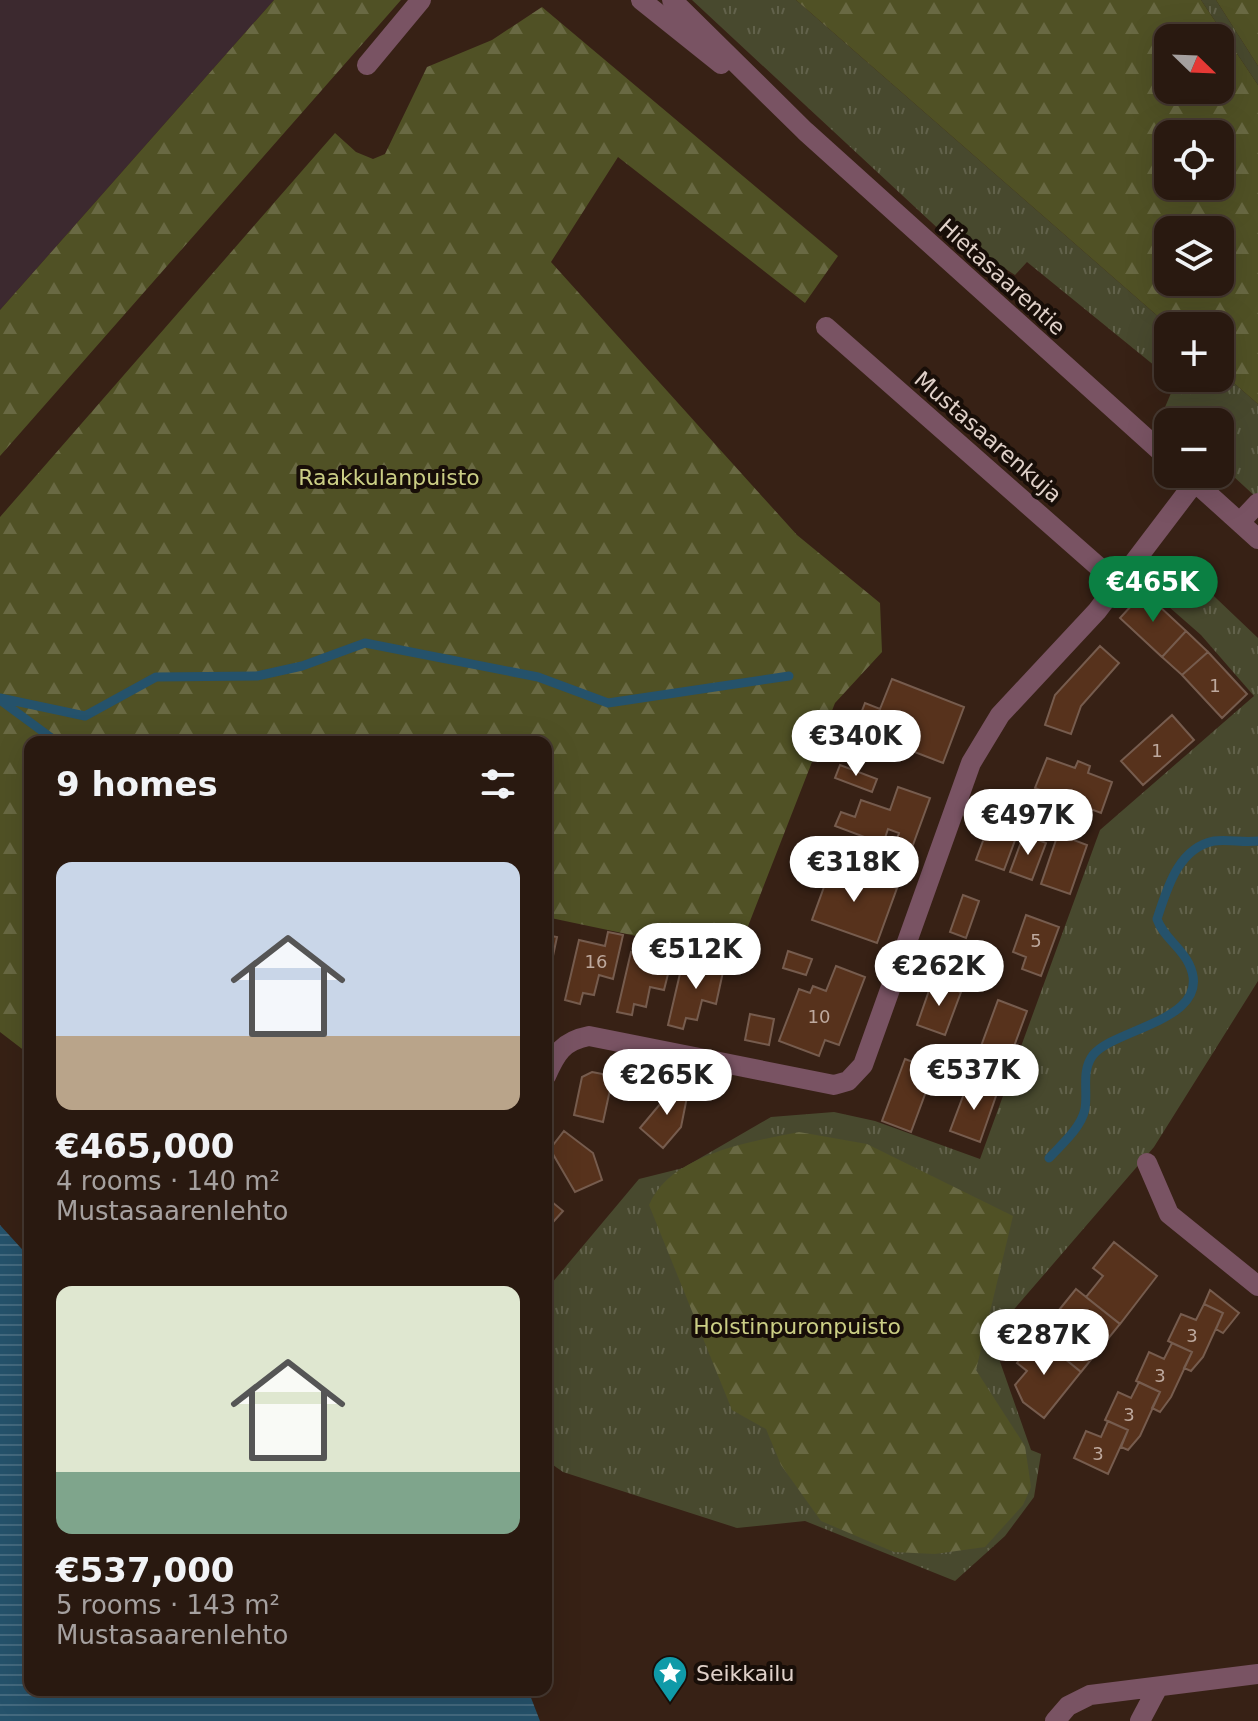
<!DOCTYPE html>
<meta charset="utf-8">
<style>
body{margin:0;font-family:"DejaVu Sans",sans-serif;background:#312219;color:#f1f3f6;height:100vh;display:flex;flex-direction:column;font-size:30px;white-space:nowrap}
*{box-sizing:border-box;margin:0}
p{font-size:26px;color:#a5a09f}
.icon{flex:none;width:44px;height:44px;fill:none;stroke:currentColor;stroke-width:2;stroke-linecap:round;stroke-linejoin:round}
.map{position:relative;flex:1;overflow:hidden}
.details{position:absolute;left:24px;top:736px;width:528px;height:960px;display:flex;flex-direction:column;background:#291910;border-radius:16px;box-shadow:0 8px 32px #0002,0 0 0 2px #453830}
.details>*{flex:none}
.needle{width:52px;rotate:113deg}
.tools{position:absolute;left:1154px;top:24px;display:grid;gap:16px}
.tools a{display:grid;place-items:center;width:80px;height:80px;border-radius:16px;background:#291910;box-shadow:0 8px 32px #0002,0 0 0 2px #453830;font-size:40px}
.price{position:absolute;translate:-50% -68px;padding:0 18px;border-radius:28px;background:#fff;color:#222;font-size:26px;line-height:52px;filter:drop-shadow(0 2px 4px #0008)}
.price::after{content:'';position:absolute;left:50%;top:48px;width:24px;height:18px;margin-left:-12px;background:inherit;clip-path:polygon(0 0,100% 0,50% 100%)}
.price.selected{background:#0b8043;color:#fff}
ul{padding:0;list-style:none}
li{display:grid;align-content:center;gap:16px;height:424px;padding:0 32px}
li span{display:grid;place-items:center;height:248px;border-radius:16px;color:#555}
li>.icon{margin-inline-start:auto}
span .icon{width:144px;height:144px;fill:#fffc;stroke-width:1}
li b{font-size:34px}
h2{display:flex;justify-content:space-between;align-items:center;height:96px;padding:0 32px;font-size:34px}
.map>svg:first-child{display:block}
</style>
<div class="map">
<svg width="1258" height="1721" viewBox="0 0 1258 1721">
<defs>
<pattern id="grass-tufts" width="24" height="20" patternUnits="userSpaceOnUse" patternTransform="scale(2)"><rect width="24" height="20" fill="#48492e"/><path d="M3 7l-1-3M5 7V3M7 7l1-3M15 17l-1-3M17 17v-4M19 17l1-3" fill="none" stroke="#62624b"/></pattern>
<pattern id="forest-firs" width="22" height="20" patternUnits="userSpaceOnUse" patternTransform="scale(2)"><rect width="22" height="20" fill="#505125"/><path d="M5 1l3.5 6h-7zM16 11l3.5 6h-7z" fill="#696943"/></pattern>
<pattern id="water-rules" width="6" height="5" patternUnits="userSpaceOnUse" patternTransform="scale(2)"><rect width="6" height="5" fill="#25526b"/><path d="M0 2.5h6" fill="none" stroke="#446a7f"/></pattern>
</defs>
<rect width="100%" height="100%" fill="#372115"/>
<!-- commercial -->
<path fill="#3c292f" d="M0,0H274L0,310Z"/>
<!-- grass -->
<path fill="url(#grass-tufts)" d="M692,0H796L1169,326L1168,378H1220V371L1258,404V499L1220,464V422H1175L1163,412L1171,393L1166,375L1027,262L1015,275L951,234L945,235Z
M1201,0H1216L1258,66V85Z
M1176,560L1258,638V981L1154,1147L991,1336L1031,1450L1041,1454L1034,1497L1005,1536L955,1581L805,1521L737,1528L563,1472L546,1460V1290L639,1179L683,1168L771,1117L834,1112L875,1121L980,1159L1100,830L1254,696L1201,635L1144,585Z"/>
<!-- forest -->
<path fill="url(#forest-firs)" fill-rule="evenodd" d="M274,0H401L0,456V310Z
M796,0H1201L1258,85V404L1220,371V326H1169ZM1168,38H1220V90H1168ZM1168,134H1220V186H1168ZM1168,230H1220V282H1168Z
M1216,0H1258V66Z
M542,7L838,256L805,303L618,157L551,262L797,535L880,603L882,652L835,703L736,957L546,917V742H30V1055L0,1032V517L335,133L356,152L373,159L385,154L427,67L492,40Z
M799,1132L867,1144L1013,1216L976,1370L1025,1446L1031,1487L1023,1505L985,1547L935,1554L894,1552L821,1521L781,1465L766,1429L732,1410L649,1205C671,1154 750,1142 799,1132Z"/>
<!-- water -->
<path fill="url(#water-rules)" d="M0,1225L30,1258V1690H528L540,1721H0Z"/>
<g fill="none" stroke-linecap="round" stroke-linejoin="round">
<!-- stream -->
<path stroke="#25526b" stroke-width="9" d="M0,698L85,716L156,677L257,676L302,666L365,643L538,677L608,703L789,676
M0,700L57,742
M1049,1158C1062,1144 1081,1128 1085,1109C1088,1090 1081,1071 1093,1055C1114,1028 1216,1020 1189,964C1181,947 1163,937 1157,919C1167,889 1178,848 1214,841C1229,839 1243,843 1258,841"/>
</g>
<!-- building -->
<path fill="#57321c" stroke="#765c4e" stroke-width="2" d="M1144,592L1186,631L1162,657L1120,618Z
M1186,631L1208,652L1182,675L1162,657Z
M1100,646L1119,663L1081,706L1071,734L1045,725L1055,695Z
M1208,652L1247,694L1222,718L1182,675Z
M892,679L964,707L943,763L855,729L865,703L880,709Z
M1172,715L1194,740L1143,785L1121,761Z
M1047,758L1075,768L1078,761L1090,766L1088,773L1112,782L1101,813L1035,788Z
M840,765L877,779L872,792L835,778Z
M898,787L930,798L910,853L894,848L899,833L888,829L883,844L835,826L841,812L855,817L861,800L890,810Z
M990,822L1018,832L1004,870L976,860Z
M1024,834L1046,843L1032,880L1010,872Z
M1058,834L1087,845L1070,894L1041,884Z
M832,865L897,888L877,943L812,920Z
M963,895L979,901L966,938L950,932Z
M1026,915L1059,927L1041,976L1022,969L1026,957L1013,952Z
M608,932L623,935L613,979L599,975L594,995L583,993L580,1004L565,1000L579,940L605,946Z
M546,935L557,937L546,989Z
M660,943L675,946L664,990L650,987L646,1007L634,1004L632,1015L617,1012L631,952L656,958Z
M788,951L812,959L806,975L783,968Z
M711,955L726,958L716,1004L702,1000L697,1020L686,1018L683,1029L668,1025L682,965L707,971Z
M836,966L865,977L839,1045L825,1040L819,1056L779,1041L799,989L810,993L813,986L826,991Z
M932,982L961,992L945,1035L917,1025Z
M998,1000L1027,1011L1009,1060L980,1049Z
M750,1014L774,1019L769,1045L745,1040Z
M905,1059L934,1070L911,1132L882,1121Z
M592,1072L613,1076L603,1122L574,1115L582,1077Z
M968,1083L997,1093L980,1142L950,1131Z
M665,1087L688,1092L681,1127L663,1148L640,1128L661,1103Z
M564,1131L593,1153L602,1180L575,1192L550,1149Z
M546,1197L563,1211L546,1230Z
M1114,1242L1157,1276L1120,1324L1086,1297L1103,1276L1093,1268Z
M1076,1289L1120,1324L1081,1372L1047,1344L1064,1323L1055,1315Z
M1210,1290L1239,1313L1223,1333L1216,1329L1223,1313L1204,1304Z
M1204,1304L1223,1313L1203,1357L1191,1371L1184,1368L1192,1352L1168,1341L1181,1314L1196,1320Z
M1037,1336L1081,1372L1044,1418L1023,1402L1015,1385L1027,1371L1017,1363Z
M1172,1343L1192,1352L1171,1397L1160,1412L1152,1408L1160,1392L1136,1381L1149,1352L1164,1359Z
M1139,1382L1160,1392L1140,1436L1128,1450L1121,1447L1128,1430L1105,1420L1118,1392L1131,1398Z
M1108,1421L1128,1430L1108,1474L1074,1458L1086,1431L1101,1437Z"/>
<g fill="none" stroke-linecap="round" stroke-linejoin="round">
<!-- minor -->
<path stroke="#795363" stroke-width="20" d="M641,0L721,64
M672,0L805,131L1168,458
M367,65L421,0
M826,327L1118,584
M1187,475L1258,539
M1240,522L1258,503
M546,1076C556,1053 563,1041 589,1036L834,1085L848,1081L863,1065L971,763L1000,715L1097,611L1195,482
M1147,1163L1169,1214L1258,1286
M1055,1721L1068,1706L1090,1695L1258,1674
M1140,1721L1158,1687"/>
</g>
<!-- icons -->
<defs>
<g id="sight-pin" transform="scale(1.8)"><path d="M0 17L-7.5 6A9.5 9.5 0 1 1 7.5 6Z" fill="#0f9aa8" stroke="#180e08"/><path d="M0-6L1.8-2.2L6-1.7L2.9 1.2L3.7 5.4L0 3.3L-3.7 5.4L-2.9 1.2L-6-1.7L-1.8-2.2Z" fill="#fff"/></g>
</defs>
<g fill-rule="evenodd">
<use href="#sight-pin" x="670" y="1673"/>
</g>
<g text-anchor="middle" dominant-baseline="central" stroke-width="8" stroke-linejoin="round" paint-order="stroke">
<!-- number labels -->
<g font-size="18" fill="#bea99e">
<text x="1215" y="685">1</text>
<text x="1157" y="750">1</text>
<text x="1036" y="940">5</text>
<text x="596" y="961">16</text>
<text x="819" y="1016">10</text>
<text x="1192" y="1335">3</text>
<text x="1160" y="1375">3</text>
<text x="1129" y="1414">3</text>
<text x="1098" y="1453">3</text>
</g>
<!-- street labels -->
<g font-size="22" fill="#e0d1c9" stroke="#180e08">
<text transform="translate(1002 277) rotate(42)">Hietasaarentie</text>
<text transform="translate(988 437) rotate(41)">Mustasaarenkuja</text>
</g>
<!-- park labels -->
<g font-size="22" fill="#cbce85" stroke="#180e08">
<text x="389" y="477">Raakkulanpuisto</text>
<text x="797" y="1326">Holstinpuronpuisto</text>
</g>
<!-- poi labels -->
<g font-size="22" fill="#e0d1c9" stroke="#180e08" text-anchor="start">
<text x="696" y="1673">Seikkailu</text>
</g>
</g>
</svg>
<div class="tools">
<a><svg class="needle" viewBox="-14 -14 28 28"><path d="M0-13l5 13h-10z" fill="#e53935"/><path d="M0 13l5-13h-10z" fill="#a5a09f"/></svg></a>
<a><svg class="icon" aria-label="locate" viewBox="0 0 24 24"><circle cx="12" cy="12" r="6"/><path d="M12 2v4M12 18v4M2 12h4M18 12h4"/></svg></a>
<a><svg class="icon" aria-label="layers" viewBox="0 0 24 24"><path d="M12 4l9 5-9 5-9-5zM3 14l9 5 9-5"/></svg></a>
<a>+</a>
<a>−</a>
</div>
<b class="price selected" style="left:1153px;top:624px">€465K</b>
<b class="price" style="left:856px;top:778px">€340K</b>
<b class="price" style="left:1028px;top:857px">€497K</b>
<b class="price" style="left:854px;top:904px">€318K</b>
<b class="price" style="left:696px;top:991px">€512K</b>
<b class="price" style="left:939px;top:1008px">€262K</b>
<b class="price" style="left:974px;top:1112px">€537K</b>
<b class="price" style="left:667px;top:1117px">€265K</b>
<b class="price" style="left:1044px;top:1377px">€287K</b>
<section class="details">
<h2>9 homes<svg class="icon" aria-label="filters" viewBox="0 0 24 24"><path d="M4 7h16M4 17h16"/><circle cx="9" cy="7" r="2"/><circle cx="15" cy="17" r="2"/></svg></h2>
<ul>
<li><span style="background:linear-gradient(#c9d6e8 70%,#b9a48a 0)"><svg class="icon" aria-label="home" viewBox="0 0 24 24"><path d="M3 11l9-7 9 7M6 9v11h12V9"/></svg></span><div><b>€465,000</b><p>4 rooms · 140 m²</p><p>Mustasaarenlehto</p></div></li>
<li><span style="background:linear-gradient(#dfe7d0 75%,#7fa58c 0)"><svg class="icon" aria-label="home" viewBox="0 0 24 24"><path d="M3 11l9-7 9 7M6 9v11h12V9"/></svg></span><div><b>€537,000</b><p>5 rooms · 143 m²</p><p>Mustasaarenlehto</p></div></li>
</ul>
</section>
</div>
